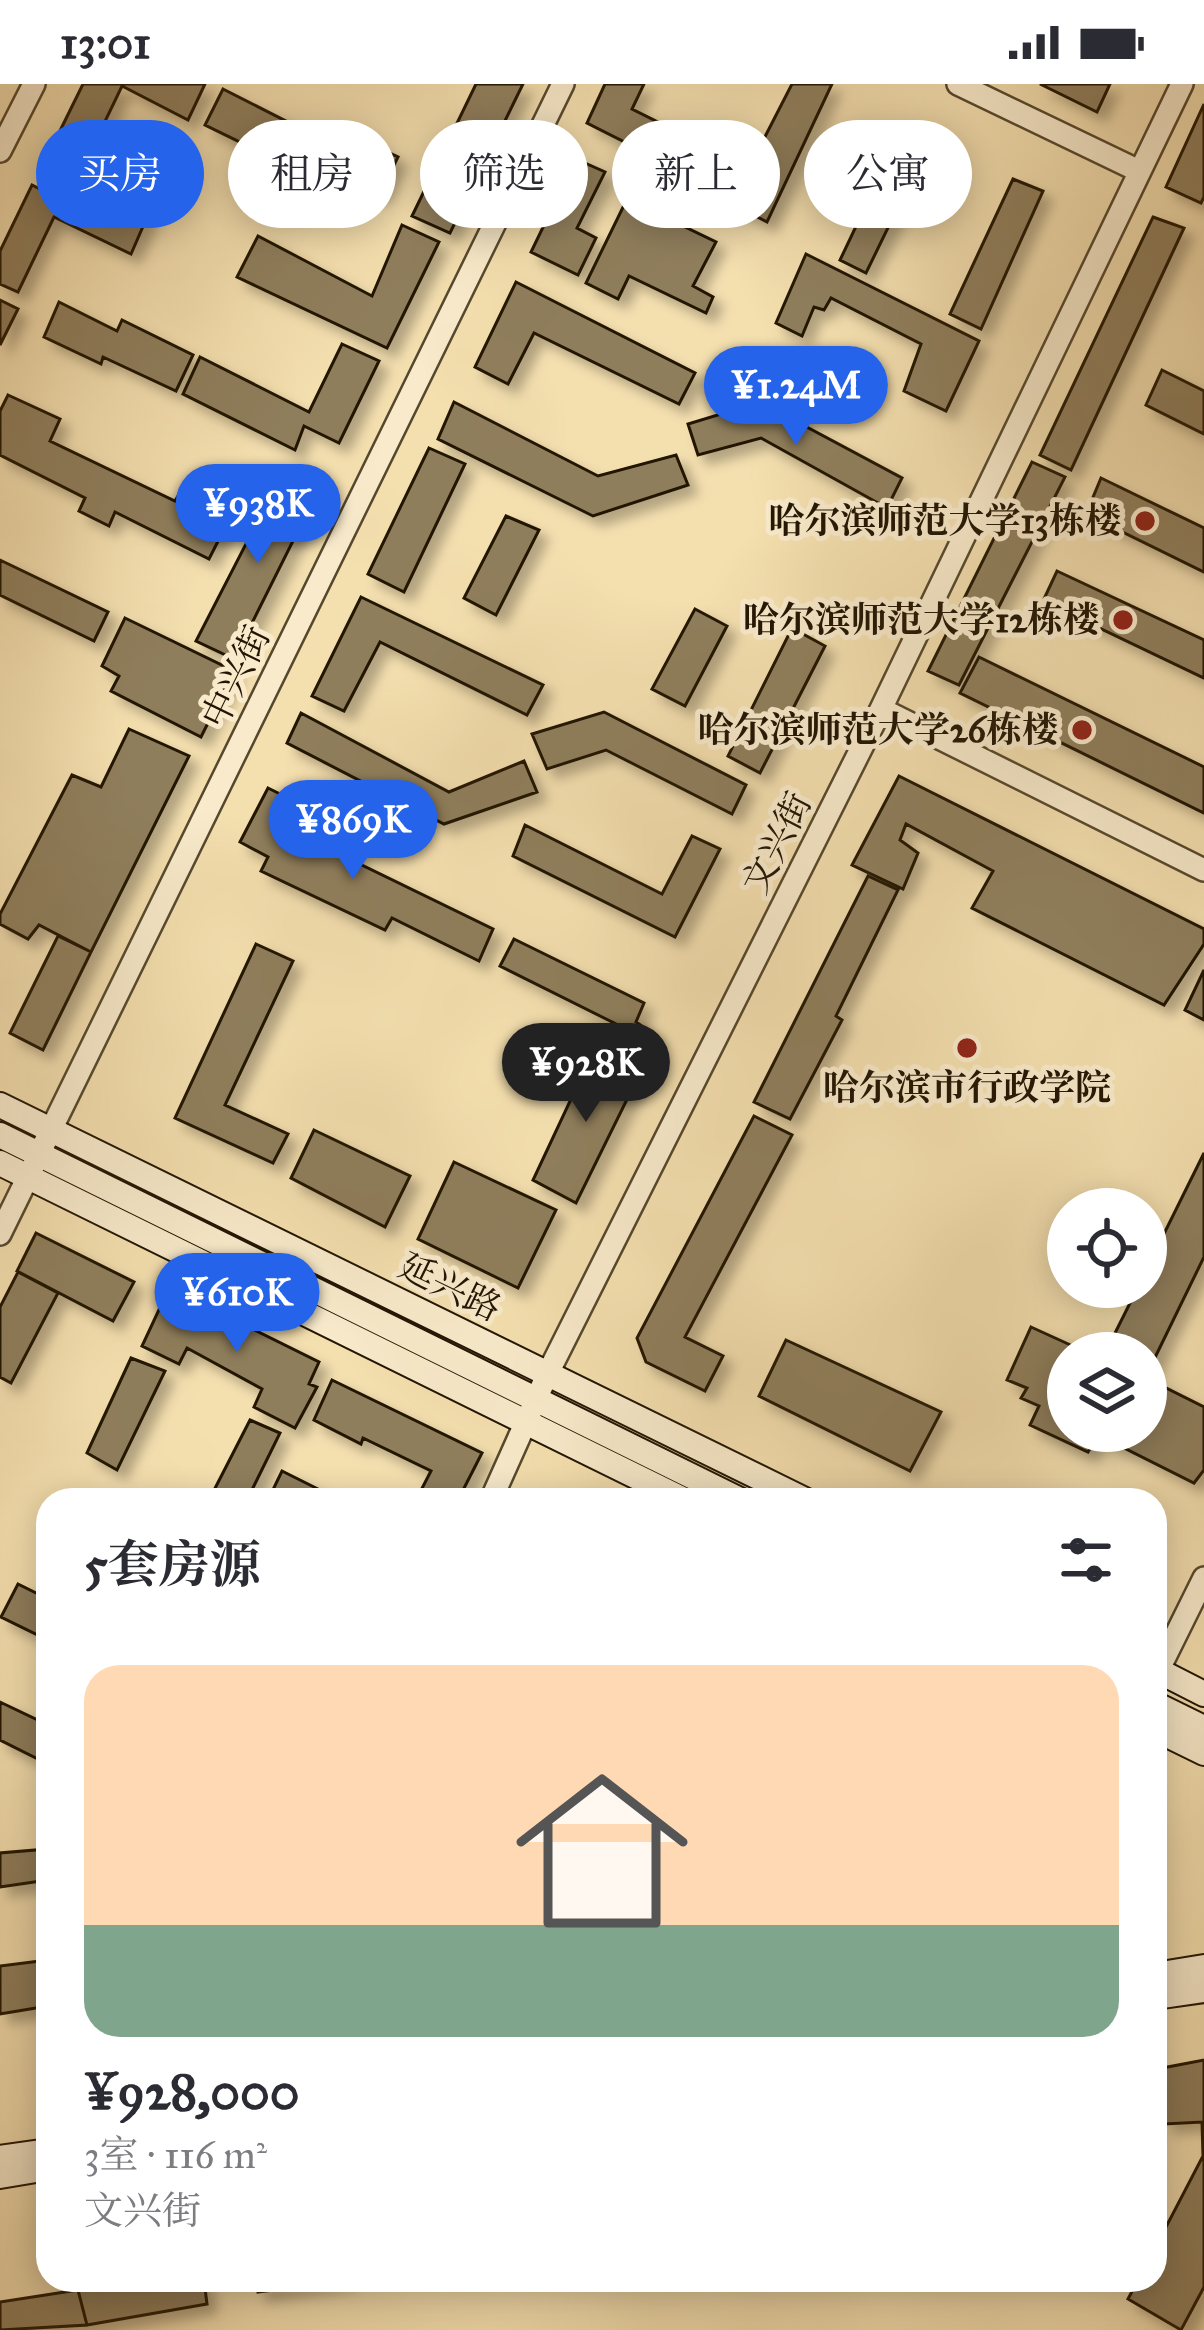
<!DOCTYPE html>
<html lang="zh">
<meta charset="utf-8">
<style>
body{margin:0;font-family:"IM FELL Great Primer","Noto Serif SC",serif;background:#f2f2f3;color:#2b2b33;height:100vh;display:flex;flex-direction:column;font-size:45px;white-space:nowrap}
*{box-sizing:border-box;margin:0}
p{font-size:39px;color:#7c7c81}
.icon{flex:none;width:66px;height:66px;fill:none;stroke:currentColor;stroke-width:2;stroke-linecap:round;stroke-linejoin:round}
.map{position:relative;flex:1;overflow:hidden}
.side{position:absolute;left:36px;top:1404px;width:1131px;height:804px;display:flex;flex-direction:column;background:#fff;border-radius:36px;box-shadow:0 6px 30px #0003}
.side>*{flex:none}
.hud{position:absolute;left:36px;top:36px;width:1134px;height:108px;display:flex;gap:24px}
.tools{position:absolute;left:1047px;top:1104px;display:grid;gap:24px}
.tools a{display:grid;place-items:center;width:120px;height:120px;border-radius:50%;background:#fff;box-shadow:0 6px 30px #0003;font-size:60px}
.price{position:absolute;translate:-50% -102px;padding:0 27px;border-radius:42px;background:#2563eb;color:#fff;font-size:39px;line-height:78px;filter:drop-shadow(0 3px 6px #0008)}
.price::after{content:'';position:absolute;left:50%;top:72px;width:36px;height:27px;margin-left:-18px;background:inherit;clip-path:polygon(0 0,100% 0,50% 100%)}
.price.active{background:#222;color:#fff}
ul{padding:0;list-style:none}
li{display:grid;align-content:center;gap:24px;height:636px;padding:0 48px}
li+li{border-top:3px solid #e1e1e2}
li span{display:grid;place-items:center;height:372px;border-radius:36px;color:#555}
li>.icon{margin-inline-start:auto}
span .icon{width:216px;height:216px;fill:#fffc;stroke-width:1}
li b{font-size:51px}
h2{display:flex;justify-content:space-between;align-items:center;height:144px;padding:0 48px;font-size:51px}
.tag{padding:0 42px;border-radius:54px;background:#fff;box-shadow:0 6px 30px #0003;font-size:42px;line-height:108px}
.tag.active{background:#2563eb;color:#fff}
.status{display:flex;justify-content:space-between;align-items:center;height:84px;padding:0 60px;background:#fff;direction:ltr}
.status svg{height:33px;fill:currentColor}
.map>svg:first-child{display:block}
</style>
<div class="status"><b>13:01</b><svg viewBox="0 0 49 12"><path d="M0 12V9h3v3zM5 12V6h3v6zM10 12V3h3v9zM15 12V0h3v12zM26 1h20v11H26zM47 4h2v5h-2z"/></svg></div>
<div class="map">
<svg width="1204" height="2246" viewBox="0 0 1204 2246">
<defs>
<filter id="shadow"><feDropShadow dx="9" dy="9" stdDeviation="6" flood-color="#0004"/></filter>
</defs>
<rect width="100%" height="100%" fill="#f4dfaf"/>
<filter id="stains"><feTurbulence type="fractalNoise" baseFrequency=".00167" numOctaves="4"/><feColorMatrix values="0 0 0 0 .2 0 0 0 0 .09 0 0 0 0 .02 0 0 0 .5 -.17"/></filter>
<radialGradient id="worn" r=".72"><stop offset=".6" stop-color="#630" stop-opacity="0"/><stop offset="1" stop-color="#630" stop-opacity=".3"/></radialGradient>
<!-- building -->
<path fill="#8f7e5c" stroke="#221503" stroke-width="3" filter="url(#shadow)" d="M83,0H205L188,36L122,2L86,77L54,59Z
M476,0H523L450,149L412,132Z
M605,0H644L632,25L706,62L692,92L587,39Z
M792,0H832L767,138L731,119Z
M1040,0H1110L1097,28Z
M223,5L345,67L354,52L398,73L380,110L338,90L330,102L205,41Z
M1204,20V113L1201,119L1166,103Z
M905,39L933,51L866,189L840,176Z
M576,75L605,88L577,144L596,154L578,191L531,168Z
M1013,95L1043,107L981,245L950,230Z
M74,96L148,131L131,170L54,133L18,208L0,200V167L32,101L64,117Z
M627,115L716,158L693,202L713,213L706,229L629,192L618,215L586,199Z
M1153,133L1184,144L1071,386L1040,371Z
M402,141L439,158L387,264L237,193L258,152L372,212Z
M806,170L979,257L946,327L904,307L921,260L831,214L824,226L814,223L802,252L776,239Z
M516,198L695,289L679,320L534,249L508,300L475,283Z
M0,216L18,225L0,261Z
M59,218L117,247L122,236L193,271L176,307L103,273L101,280L44,253Z
M342,260L379,277L339,359L304,342L295,366L183,310L200,273L309,328Z
M1162,286L1204,307V350L1146,321Z
M8,311L60,335L50,357L175,417L187,397L237,420L209,475L115,428L109,442L79,427L85,414L0,371V327Z
M454,318L598,392L676,371L688,401L593,432L438,355Z
M760,318L902,394L887,424L761,354L698,371L688,340Z
M429,364L465,380L404,508L368,490Z
M1032,378L1065,393L959,601L928,587Z
M284,386L319,405L234,575L196,557Z
M1101,394L1204,444V488L1086,430Z
M506,432L539,446L496,531L464,514Z
M0,476L108,528L94,557L0,511Z
M1057,487L1204,556V594L1043,517Z
M361,513L543,601L527,631L380,558L344,627L312,612Z
M695,525L727,542L685,622L652,605Z
M125,534L234,587L201,653L111,607L119,592L102,582Z
M792,544L825,562L760,689L728,672Z
M979,573L1204,683V729L960,609Z
M604,628L746,701L732,730L606,666L547,685L532,650Z
M301,629L449,708L524,677L537,708L444,740L287,659Z
M129,645L189,672L91,868L39,841L28,855L0,840V830L72,691L101,703Z
M899,692L1204,845V860L1164,921L972,824L993,787L906,740L900,756L918,769L903,805L852,781Z
M268,704L298,719L286,744L493,845L479,877L392,834L385,846L261,787L268,773L240,758Z
M525,741L662,810L692,752L720,765L675,853L513,772Z
M868,792L898,806L836,932L842,936L790,1035L754,1018Z
M58,852L91,868L43,966L10,949Z
M514,855L644,919L636,938L654,950L642,979L608,962L616,940L500,882Z
M256,860L293,877L225,1021L288,1050L273,1079L175,1034Z
M1204,886V936L1185,926Z
M594,966L641,987L576,1119L533,1096Z
M754,1032L792,1051L685,1253L723,1272L705,1307L646,1278L637,1254Z
M314,1046L410,1092L385,1143L291,1094Z
M1204,1069V1173L1146,1292V1269H1105L1138,1203H1146V1186Z
M454,1078L556,1126L518,1204L418,1155Z
M36,1149L134,1198L113,1237L17,1187Z
M18,1188L58,1209L11,1299L0,1293V1223Z
M186,1212L319,1278L309,1300L317,1303L295,1344L254,1323L262,1305L187,1264L179,1280L142,1262L164,1215L181,1222Z
M1031,1243L1088,1269H1068V1347H1146V1294L1204,1323V1386L1194,1399L1098,1351L1088,1368L1030,1341L1039,1322L1021,1314L1027,1304L1007,1296Z
M786,1256L941,1328L910,1387L759,1312Z
M131,1274L165,1287L117,1386L87,1369Z
M332,1296L482,1369L458,1416H416L431,1387L363,1354L361,1360L314,1336Z
M250,1336L280,1349L247,1416H209Z
M282,1387L340,1416H268Z
M18,1500L48,1515V1556L1,1533Z
M0,1618L48,1641V1680L0,1656Z
M48,1765V1796L0,1803V1769Z
M48,1876V1922L0,1930V1882Z
M1204,1976V2203L1181,2246L1128,2215L1138,2196H1155V2164L1203,2072L1202,2038L1165,2040L1157,1985Z
M85,2196H204L207,2220L87,2241L78,2206Z
M257,2196H349L258,2208Z
M78,2206L87,2241L0,2246V2218Z"/>
<g fill="none" stroke-linecap="round" stroke-linejoin="round">
<!-- tertiary casing -->
<g stroke="#56482e" stroke-width="26">
<path id="tertiary" d="M958,0L1139,87
M0,67L34,0
M881,625L1204,786
M0,1150L563,0
M491,1416L547,1291L881,625L1182,0
M1158,1587L1204,1494"/>
</g>
<!-- secondary casing -->
<g stroke="#221503" stroke-width="28">
<path id="secondary" d="M0,1021L805,1416
M0,1051L740,1416
M0,1079L684,1416
M1155,1585L1204,1610
M1155,1620L1204,1644
M1155,1645L1204,1669
M1155,1891L1204,1883
M1155,1913L1204,1906
M0,2074L48,2067
M0,2092L48,2084"/>
</g>
<!-- tertiary -->
<use href="#tertiary" stroke="#f8eacb" stroke-width="21"/>
<!-- secondary -->
<use href="#secondary" stroke="#f8eacb" stroke-width="24"/>
</g>
<!-- markers -->
<g fill="#8f2418" stroke="#f8eacb" stroke-width="4.5">
<circle cx="1145" cy="437" r="12"/>
<circle cx="1123" cy="536" r="12"/>
<circle cx="1082" cy="646" r="12"/>
<circle cx="967" cy="964" r="12"/>
</g>
<g text-anchor="middle" dominant-baseline="central" stroke-width="10" stroke-linejoin="round" paint-order="stroke">
<!-- poi labels -->
<g font-size="36" font-weight="bold" fill="#221503" stroke="#f8eacb" text-anchor="end">
<text x="1121" y="437">哈尔滨师范大学13栋楼</text>
<text x="1099" y="536">哈尔滨师范大学12栋楼</text>
<text x="1058" y="646">哈尔滨师范大学26栋楼</text>
<text x="967" y="1004" text-anchor="middle">哈尔滨市行政学院</text>
</g>
<!-- street labels -->
<g font-size="36" fill="#221503" stroke="#f8eacb">
<text transform="translate(236 593) rotate(-64)">中兴街</text>
<text transform="translate(777 759) rotate(-63)">文兴街</text>
<text transform="translate(450 1203) rotate(26)">延兴路</text>
</g>
</g>
<rect width="100%" height="100%" filter="url(#stains)"/>
<rect width="100%" height="100%" fill="url(#worn)"/>
</svg>
<div class="tools">
<a><svg class="icon" aria-label="locate" viewBox="0 0 24 24"><circle cx="12" cy="12" r="6"/><path d="M12 2v4M12 18v4M2 12h4M18 12h4"/></svg></a>
<a><svg class="icon" aria-label="layers" viewBox="0 0 24 24"><path d="M12 4l9 5-9 5-9-5zM3 14l9 5 9-5"/></svg></a>
</div>
<b class="price" style="left:796px;top:364px">¥1.24M</b>
<b class="price" style="left:258px;top:482px">¥938K</b>
<b class="price" style="left:353px;top:798px">¥869K</b>
<b class="price active" style="left:586px;top:1041px">¥928K</b>
<b class="price" style="left:237px;top:1271px">¥610K</b>
<div class="hud">
<a class="tag active">买房</a>
<a class="tag">租房</a>
<a class="tag">筛选</a>
<a class="tag">新上</a>
<a class="tag">公寓</a>
</div>
<section class="side">
<h2>5套房源<svg class="icon" aria-label="filters" viewBox="0 0 24 24"><path d="M4 7h16M4 17h16"/><circle cx="9" cy="7" r="2"/><circle cx="15" cy="17" r="2"/></svg></h2>
<ul>
<li><span style="background:linear-gradient(#ffd9b3 70%,#7fa58c 0)"><svg class="icon" aria-label="home" viewBox="0 0 24 24"><path d="M3 11l9-7 9 7M6 9v11h12V9"/></svg></span><div><b>¥928,000</b><p>3室 · 116 m²</p><p>文兴街</p></div></li>
</ul>
</section>
</div>
